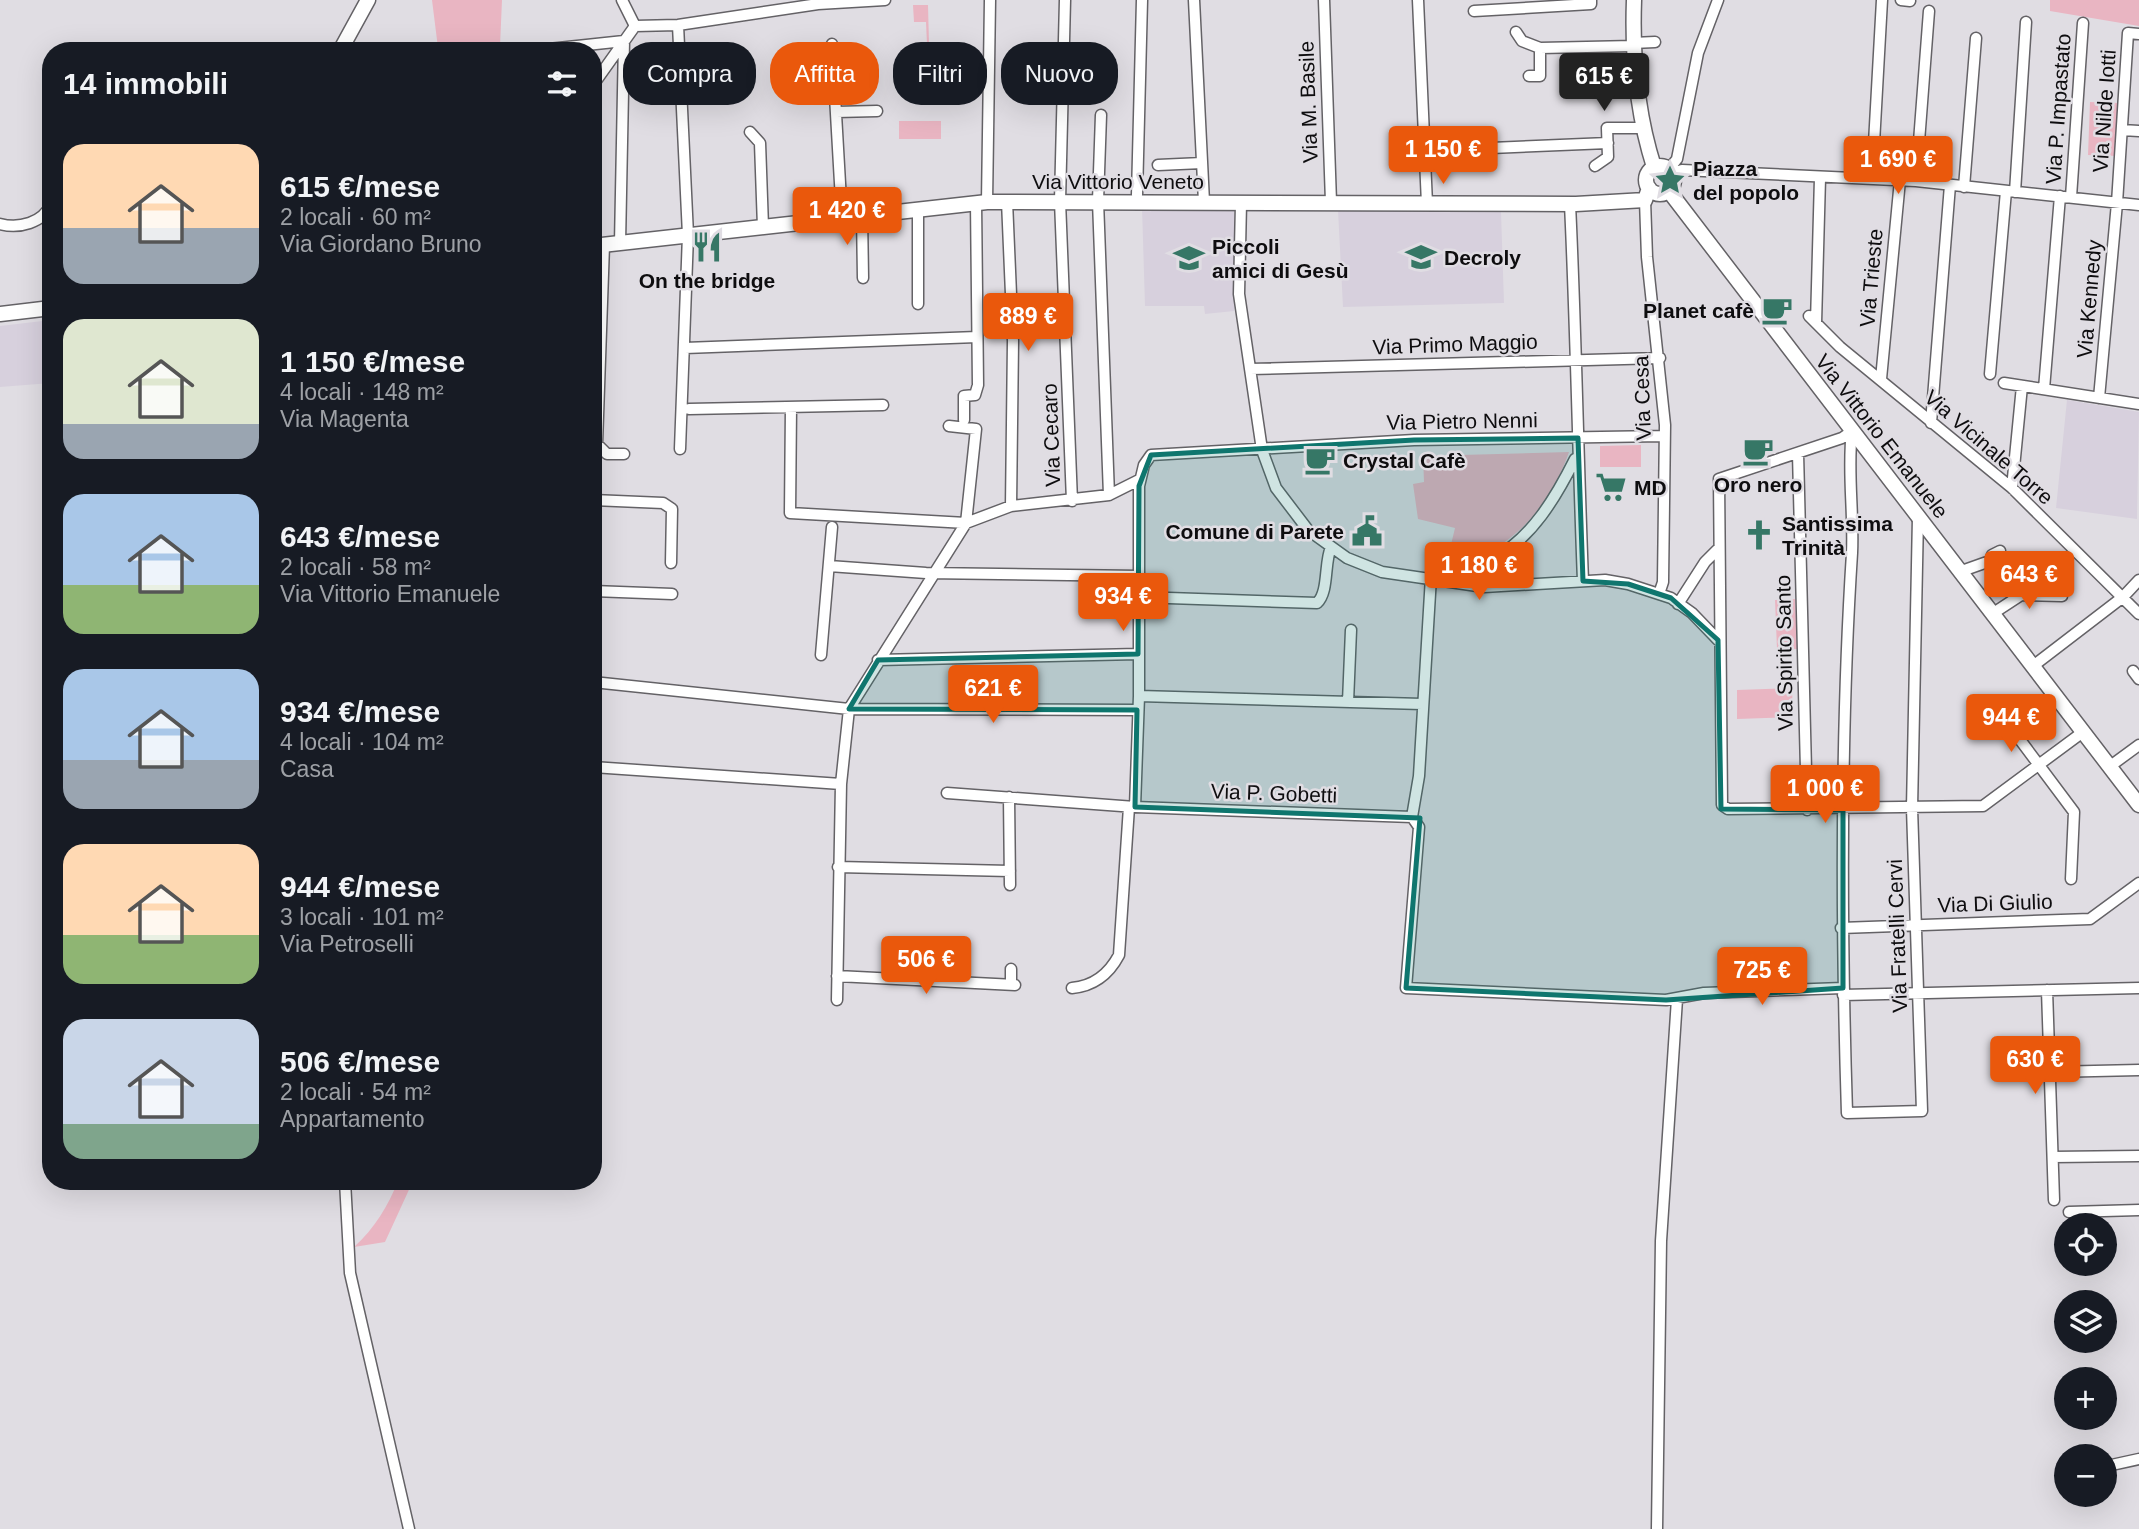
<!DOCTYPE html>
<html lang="it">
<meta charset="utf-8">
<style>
body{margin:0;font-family:Arial,sans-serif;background:#242831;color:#f1f3f6;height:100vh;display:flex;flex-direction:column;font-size:26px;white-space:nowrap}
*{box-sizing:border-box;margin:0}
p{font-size:23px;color:#9ea1a6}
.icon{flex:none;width:38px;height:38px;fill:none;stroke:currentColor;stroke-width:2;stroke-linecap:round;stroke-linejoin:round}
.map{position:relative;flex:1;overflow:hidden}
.drawer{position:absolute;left:42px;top:42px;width:560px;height:1148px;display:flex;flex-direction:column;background:#171b24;border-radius:28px;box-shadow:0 7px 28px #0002}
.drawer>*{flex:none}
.top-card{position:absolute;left:623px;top:42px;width:665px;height:63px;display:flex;gap:14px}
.tools{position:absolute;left:2054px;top:1213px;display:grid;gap:14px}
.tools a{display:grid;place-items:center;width:63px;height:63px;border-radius:50%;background:#171b24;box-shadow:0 7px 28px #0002;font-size:35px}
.price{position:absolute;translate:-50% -60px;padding:0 16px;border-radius:7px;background:#ea580c;color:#fff;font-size:23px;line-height:46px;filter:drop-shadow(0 2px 4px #0008)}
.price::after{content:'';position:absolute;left:50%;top:42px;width:21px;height:16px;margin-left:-10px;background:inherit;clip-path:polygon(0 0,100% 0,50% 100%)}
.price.current{background:#222;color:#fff}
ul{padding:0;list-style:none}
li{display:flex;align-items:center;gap:21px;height:175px;padding:0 21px}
li span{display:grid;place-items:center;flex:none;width:196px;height:140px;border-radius:21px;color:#555}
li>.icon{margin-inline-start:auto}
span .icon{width:84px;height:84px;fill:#fffc;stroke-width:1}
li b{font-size:30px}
h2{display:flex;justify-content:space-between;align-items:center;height:84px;padding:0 21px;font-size:30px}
.chip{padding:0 24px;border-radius:28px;background:#171b24;box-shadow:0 7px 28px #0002;font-size:24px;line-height:63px}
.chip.current{background:#ea580c;color:#fff}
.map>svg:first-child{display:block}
</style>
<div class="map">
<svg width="2139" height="1529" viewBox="0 0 2139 1529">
<rect width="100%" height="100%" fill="#e0dde3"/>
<!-- built -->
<path fill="#d7d0dd" d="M1142,207L1234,209V311L1205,314L1204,306H1145Z
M1338,210L1501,212L1504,303L1343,307Z
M51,320V383L0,387V326Z
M2067,400L2139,412L2137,519L2056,508Z"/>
<!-- green -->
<path fill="#e9b5c2" d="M432,0H502L500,46L438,48Z
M2050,0H2139V26L2050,11Z
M913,5H928L929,44H927L926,22H914Z
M2090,102L2119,103L2117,156L2088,155Z
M899,121H941V139H899Z
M1641,445V467H1600V446Z
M1569,452C1551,505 1507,560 1447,561L1455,528L1418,519L1413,484L1424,482L1423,456Z
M1795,599L1797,649H1777L1775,600Z
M1792,688L1793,717L1737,719V690Z
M398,1181H413L385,1242L354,1247C375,1228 388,1206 398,1181Z"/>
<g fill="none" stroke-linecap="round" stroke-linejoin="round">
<!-- street casing -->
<g stroke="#646266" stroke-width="13">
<path id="street" d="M622,0L635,26
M1065,0L1060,201L1072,501
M1194,0L1204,202
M1324,0L1331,202
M1418,0L1427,204
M1901,0L1910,1
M1474,11L1591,4V0
M678,25L688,235L680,449
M635,26L678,25L818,4L885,0
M1516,32L1522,41L1540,48L1633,46
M1633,43L1655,42
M832,44L842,218
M530,51L624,41
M1529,76H1540V48
M593,85L635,26
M836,112L877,111
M1101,115L1098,201L1109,495
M2122,130L2139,131
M750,132L760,143L763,227
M1491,148L1608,143
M1158,165L1202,163
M1595,166L1608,157L1607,128H1642
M1669,169L1677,159L1698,53L1718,0
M1673,173L1682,170L1916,181L2139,205
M1872,179L1882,0
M1916,181L1929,11
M1964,187L1976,38
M2015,192L2026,22
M1137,195L1142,0
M2071,197L2083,23
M1645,200L1647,257L1665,425L1663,582L1659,594
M1007,201L1013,341L1011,506
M987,202L990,0
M1241,203L1239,294L1262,450L1276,488L1308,530L1347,558L1382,572L1484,587L1605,580L1628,584L1671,598L1692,613L1718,640
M1570,204C1576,330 1578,455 1583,581
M918,210V304
M862,215L863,278
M0,224C19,229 43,223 51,204
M620,243L624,41
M604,245L597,444L607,454H624
M1809,316L1840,347L2012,488L2139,614
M1816,323L1820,178
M685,348L977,337
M1250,369L1660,358
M1990,374L2006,191
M1881,379L1900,180
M2004,383L2139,404
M2044,389L2060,196
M2099,398L2117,203L2128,33L2139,34
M791,407L790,513L966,523L1011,506L1109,495L1139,480
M689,409L883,405
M964,420V396L975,395L978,385L976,202
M1931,423L1950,185
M1852,431C1847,469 1854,513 1852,553C1840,739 1841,926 1847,1113L1922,1111L1912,808L1918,517
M1852,431L1842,438L1719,479L1722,805L1728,809L1983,806L2083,732
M1798,453L1807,810
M2012,488L2022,386
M593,500L663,503L672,509L671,563
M829,566L926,573L1139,576
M1959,572L1990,561L1992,555L2000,551
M1431,577L1419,776L1412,817L1419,827L1406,988L1666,1000L1704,993L1843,988
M1442,580C1458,569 1476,568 1493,559C1532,538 1556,497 1575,459
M593,591L672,594
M1139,597L1317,603C1329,592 1324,563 1331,547
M1678,604L1705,562L1717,550
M1992,614L2021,595L2062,596
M821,655L832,527
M878,660L1138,654
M2033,666L2123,597L2139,580
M2133,671L2139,679
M593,682L849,709L1137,710
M1139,696L1422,704
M1348,702L1351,630
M2009,725L2074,812L2071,879
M593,767L841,784
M2109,767L2139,745
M947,793L1135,807L1412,817
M1009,797L1010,885
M1135,807L1139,696V486L1144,465L1151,455L1414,440L1663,436
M838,867L1010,871
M1841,928L2090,919L2139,883
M1011,969V984
M837,976L1015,985
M1072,988C1094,986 1109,974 1119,955L1129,807
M2047,990L2054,1200
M1843,995L2139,988
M837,1000L841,784L849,709L966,523L976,429L949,426
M2050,1072L2139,1070
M2053,1157L2139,1156
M345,1181L350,1273L409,1529
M2069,1212L2139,1210
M2107,1466L2139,1459
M1657,1529L1661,1241L1677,999"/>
</g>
<!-- secondary casing -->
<g stroke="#646266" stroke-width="17">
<path id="secondary" d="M1634,0C1632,56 1637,114 1654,167
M340,51L368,0
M1646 180a14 14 0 1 1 28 0a14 14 0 1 1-28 0Z
M1669,191L2139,805
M593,246L987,202L1576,204L1645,200L1649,188
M0,314L51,308"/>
</g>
<!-- street -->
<use href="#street" stroke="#fff" stroke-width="10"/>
<!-- secondary -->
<use href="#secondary" stroke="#fff" stroke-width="14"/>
</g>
<!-- marked area -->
<path fill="#0f766e" fill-opacity="0.2" stroke="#0f766e" stroke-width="5" stroke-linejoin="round" d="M1578,438L1583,581L1628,584L1671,598L1718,640L1721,809L1843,810V988L1666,1000L1406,988L1420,818L1135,807L1137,710L849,709L878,660L1138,654L1139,486L1151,455L1414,440Z"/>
<!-- icons -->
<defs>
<g id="sight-bare" transform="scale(2.415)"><path d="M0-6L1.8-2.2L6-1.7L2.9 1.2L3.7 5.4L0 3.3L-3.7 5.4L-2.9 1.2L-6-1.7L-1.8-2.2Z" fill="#367766" stroke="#e0dde3" stroke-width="2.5" paint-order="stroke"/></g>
<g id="restaurant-bare" transform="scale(2.415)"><path d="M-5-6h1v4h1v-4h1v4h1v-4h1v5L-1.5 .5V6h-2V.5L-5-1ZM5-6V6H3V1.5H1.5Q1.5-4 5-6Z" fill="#367766" stroke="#e0dde3" stroke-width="2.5" paint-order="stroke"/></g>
<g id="school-bare" transform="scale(2.415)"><path d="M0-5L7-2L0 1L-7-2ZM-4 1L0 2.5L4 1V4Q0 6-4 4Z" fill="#367766" stroke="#e0dde3" stroke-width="2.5" paint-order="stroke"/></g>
<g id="cafe-bare" transform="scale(2.415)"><path d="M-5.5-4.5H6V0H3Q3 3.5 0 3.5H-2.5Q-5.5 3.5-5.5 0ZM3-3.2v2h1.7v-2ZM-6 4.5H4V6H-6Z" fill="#367766" stroke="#e0dde3" stroke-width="2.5" paint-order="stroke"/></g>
<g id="supermarket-bare" transform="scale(2.415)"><path d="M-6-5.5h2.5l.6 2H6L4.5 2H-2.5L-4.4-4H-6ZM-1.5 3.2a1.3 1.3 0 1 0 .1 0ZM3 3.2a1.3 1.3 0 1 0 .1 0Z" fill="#367766" stroke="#e0dde3" stroke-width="2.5" paint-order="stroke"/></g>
<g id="civic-bare" transform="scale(2.415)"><path d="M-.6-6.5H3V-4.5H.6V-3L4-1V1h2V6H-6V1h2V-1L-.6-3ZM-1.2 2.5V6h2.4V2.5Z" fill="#367766" stroke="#e0dde3" stroke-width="2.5" paint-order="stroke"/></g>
<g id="church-bare" transform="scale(2.415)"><path d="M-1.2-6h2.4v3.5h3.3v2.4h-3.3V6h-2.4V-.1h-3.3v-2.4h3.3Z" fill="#367766" stroke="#e0dde3" stroke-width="2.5" paint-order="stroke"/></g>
</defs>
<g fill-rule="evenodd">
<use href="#sight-bare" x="1670" y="180"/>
<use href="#restaurant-bare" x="707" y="247"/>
<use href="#school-bare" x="1421" y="257"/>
<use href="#school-bare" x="1189" y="258"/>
<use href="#cafe-bare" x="1777" y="310"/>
<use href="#cafe-bare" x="1758" y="451"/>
<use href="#cafe-bare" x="1320" y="460"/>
<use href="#supermarket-bare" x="1611" y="487"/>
<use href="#civic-bare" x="1367" y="531"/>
<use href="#church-bare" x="1759" y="535"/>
</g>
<g text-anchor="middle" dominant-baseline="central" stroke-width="5" stroke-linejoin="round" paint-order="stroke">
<!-- street labels -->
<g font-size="21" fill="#0e0d0f" stroke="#e0dde3">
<text transform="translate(1308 102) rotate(-92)">Via M. Basile</text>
<text transform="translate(2058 109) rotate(-86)">Via P. Impastato</text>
<text transform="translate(2104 111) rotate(-86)">Via Nilde Iotti</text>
<text x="1118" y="181">Via Vittorio Veneto</text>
<text transform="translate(1871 278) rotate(-85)">Via Trieste</text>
<text transform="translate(2089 299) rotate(-85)">Via Kennedy</text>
<text transform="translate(1455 344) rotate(-2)">Via Primo Maggio</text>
<text transform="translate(1642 398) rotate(-92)">Via Cesa</text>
<text transform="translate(1462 421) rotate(-1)">Via Pietro Nenni</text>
<text transform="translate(1051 435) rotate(-92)">Via Cecaro</text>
<text transform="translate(1882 436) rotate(52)">Via Vittorio Emanuele</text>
<text transform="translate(1989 447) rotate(41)">Via Vicinale Torre</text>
<text transform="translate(1784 653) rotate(-91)">Via Spirito Santo</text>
<text transform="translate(1274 793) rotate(2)">Via P. Gobetti</text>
<text transform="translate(1995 903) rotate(-2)">Via Di Giulio</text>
<text transform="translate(1897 936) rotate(-92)">Via Fratelli Cervi</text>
</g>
<!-- poi labels -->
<g font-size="21" font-weight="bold" fill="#0e0d0f" stroke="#e0dde3" text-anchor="start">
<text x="1693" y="168">Piazza<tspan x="1693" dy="24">del popolo</tspan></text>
<text x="1212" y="246">Piccoli<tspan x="1212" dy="24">amici di Gesù</tspan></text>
<text x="1444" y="257">Decroly</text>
<text x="707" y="280" text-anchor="middle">On the bridge</text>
<text x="1754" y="310" text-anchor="end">Planet cafè</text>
<text x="1343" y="460">Crystal Cafè</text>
<text x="1758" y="484" text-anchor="middle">Oro nero</text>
<text x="1634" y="487">MD</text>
<text x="1782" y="523">Santissima<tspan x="1782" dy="24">Trinità</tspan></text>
<text x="1344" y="531" text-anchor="end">Comune di Parete</text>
</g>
</g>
</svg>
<div class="tools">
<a><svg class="icon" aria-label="locate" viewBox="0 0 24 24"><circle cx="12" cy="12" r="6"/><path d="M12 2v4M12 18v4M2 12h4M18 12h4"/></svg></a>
<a><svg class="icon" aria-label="layers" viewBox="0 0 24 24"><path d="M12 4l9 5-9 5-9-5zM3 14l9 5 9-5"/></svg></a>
<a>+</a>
<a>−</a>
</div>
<b class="price current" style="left:1604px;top:113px">615 €</b>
<b class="price" style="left:1443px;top:186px">1 150 €</b>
<b class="price" style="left:1898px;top:196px">1 690 €</b>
<b class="price" style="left:847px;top:247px">1 420 €</b>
<b class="price" style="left:1028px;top:353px">889 €</b>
<b class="price" style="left:1479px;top:602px">1 180 €</b>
<b class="price" style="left:2029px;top:611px">643 €</b>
<b class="price" style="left:1123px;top:633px">934 €</b>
<b class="price" style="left:993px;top:725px">621 €</b>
<b class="price" style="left:2011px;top:754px">944 €</b>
<b class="price" style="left:1825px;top:825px">1 000 €</b>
<b class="price" style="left:926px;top:996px">506 €</b>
<b class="price" style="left:1762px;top:1007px">725 €</b>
<b class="price" style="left:2035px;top:1096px">630 €</b>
<div class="top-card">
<a class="chip">Compra</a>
<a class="chip current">Affitta</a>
<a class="chip">Filtri</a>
<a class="chip">Nuovo</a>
</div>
<section class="drawer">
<h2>14 immobili<svg class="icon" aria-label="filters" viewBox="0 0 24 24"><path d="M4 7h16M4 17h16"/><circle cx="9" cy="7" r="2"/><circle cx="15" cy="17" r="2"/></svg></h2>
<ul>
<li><span style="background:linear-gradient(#ffd9b3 60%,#9aa5b1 0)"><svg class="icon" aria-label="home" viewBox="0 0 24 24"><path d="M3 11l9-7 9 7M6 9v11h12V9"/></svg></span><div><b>615 €/mese</b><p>2 locali · 60 m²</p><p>Via Giordano Bruno</p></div></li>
<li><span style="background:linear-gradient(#dfe7d0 75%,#9aa5b1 0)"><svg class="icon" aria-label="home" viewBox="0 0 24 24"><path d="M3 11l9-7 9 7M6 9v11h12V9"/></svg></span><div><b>1 150 €/mese</b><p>4 locali · 148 m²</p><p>Via Magenta</p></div></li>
<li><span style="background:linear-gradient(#a9c7e8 65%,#8fb573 0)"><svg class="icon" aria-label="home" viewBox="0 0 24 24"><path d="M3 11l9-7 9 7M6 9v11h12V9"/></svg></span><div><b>643 €/mese</b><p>2 locali · 58 m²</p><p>Via Vittorio Emanuele</p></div></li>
<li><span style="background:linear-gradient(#a9c7e8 65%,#9aa5b1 0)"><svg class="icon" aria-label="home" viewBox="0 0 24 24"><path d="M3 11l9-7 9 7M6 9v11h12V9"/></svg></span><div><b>934 €/mese</b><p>4 locali · 104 m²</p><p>Casa</p></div></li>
<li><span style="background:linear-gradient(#ffd9b3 65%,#8fb573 0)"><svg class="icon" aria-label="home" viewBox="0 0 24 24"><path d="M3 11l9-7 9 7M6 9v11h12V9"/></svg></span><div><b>944 €/mese</b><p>3 locali · 101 m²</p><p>Via Petroselli</p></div></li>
<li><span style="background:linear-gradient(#c9d6e8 75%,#7fa58c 0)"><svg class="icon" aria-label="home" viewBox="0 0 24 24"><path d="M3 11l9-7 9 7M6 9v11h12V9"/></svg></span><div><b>506 €/mese</b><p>2 locali · 54 m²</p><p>Appartamento</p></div></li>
</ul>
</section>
</div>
